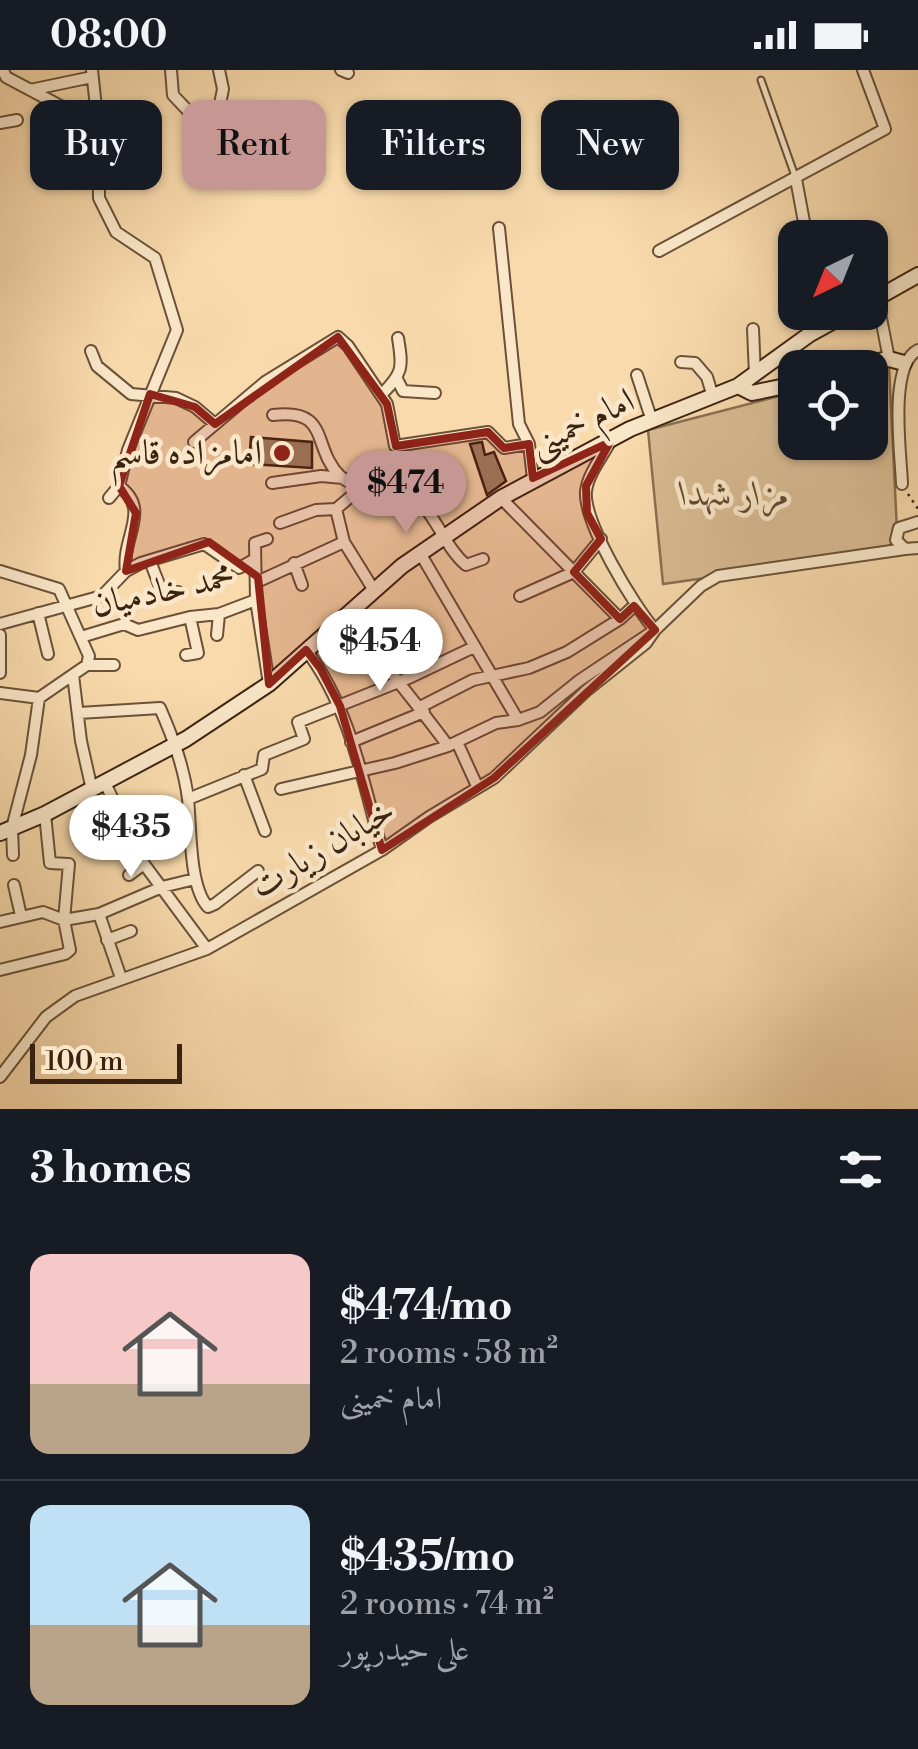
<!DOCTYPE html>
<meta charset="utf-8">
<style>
body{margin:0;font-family:"Libre Bodoni",Amiri,serif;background:#20242c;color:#f1f3f6;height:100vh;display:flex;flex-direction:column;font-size:38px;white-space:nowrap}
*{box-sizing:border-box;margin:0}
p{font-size:32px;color:#9ea1a6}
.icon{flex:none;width:55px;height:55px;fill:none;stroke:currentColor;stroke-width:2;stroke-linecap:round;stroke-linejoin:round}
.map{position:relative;height:1039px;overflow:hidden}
.panel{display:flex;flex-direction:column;background:#171b24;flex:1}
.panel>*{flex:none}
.banner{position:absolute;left:30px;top:30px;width:860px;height:90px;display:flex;gap:20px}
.needle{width:65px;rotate:223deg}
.controls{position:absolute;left:778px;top:150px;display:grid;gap:20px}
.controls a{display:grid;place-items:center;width:110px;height:110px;border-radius:20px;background:#171b24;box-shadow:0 2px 8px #0004;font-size:50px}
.scale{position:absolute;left:30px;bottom:25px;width:152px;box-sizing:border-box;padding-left:10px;border:5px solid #3b2311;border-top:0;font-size:28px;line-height:35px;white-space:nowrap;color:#3b2311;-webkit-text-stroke:8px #fae7c9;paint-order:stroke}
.price{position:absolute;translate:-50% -85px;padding:0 22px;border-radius:35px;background:#fff;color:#222;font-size:32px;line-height:65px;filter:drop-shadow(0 2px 5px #0008)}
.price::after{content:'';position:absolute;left:50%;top:60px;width:30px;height:22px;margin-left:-15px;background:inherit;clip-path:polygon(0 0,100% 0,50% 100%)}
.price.on{background:#c59692;color:#111}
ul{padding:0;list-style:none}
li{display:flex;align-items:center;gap:30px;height:250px;padding:0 30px}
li+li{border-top:2px solid #363941}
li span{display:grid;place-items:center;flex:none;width:280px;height:200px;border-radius:20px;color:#555}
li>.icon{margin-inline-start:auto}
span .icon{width:120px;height:120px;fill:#fffc;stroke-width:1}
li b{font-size:42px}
h2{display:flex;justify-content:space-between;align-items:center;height:120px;padding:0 30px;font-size:42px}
.chip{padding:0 35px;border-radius:20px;background:#171b24;box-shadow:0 2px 8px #0004;font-size:35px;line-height:90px}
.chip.on{background:#c59692;color:#111}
.status{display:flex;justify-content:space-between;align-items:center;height:70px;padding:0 50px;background:#171b24;direction:ltr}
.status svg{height:28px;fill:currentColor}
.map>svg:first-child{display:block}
</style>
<div class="status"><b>08:00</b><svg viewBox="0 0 49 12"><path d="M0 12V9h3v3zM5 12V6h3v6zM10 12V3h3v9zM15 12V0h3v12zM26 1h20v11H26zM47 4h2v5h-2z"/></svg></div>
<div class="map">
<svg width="918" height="1039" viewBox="0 0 918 1039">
<rect width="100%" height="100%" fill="#f8daac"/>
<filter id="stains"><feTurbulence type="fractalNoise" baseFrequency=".002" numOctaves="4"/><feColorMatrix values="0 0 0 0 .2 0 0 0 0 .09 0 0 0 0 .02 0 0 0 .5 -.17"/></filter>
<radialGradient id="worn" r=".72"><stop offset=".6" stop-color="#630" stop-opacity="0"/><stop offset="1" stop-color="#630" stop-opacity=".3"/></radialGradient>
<!-- green -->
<path fill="#d8bb92" stroke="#8a6f52" stroke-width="2.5" d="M889,297L898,481L663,514L648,360L795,322V372H870V302Z"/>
<!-- building -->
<path fill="#9d8262" stroke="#3b2311" stroke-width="2.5" d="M251,367L312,372V398L249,394Z
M482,372L485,385L494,382L506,411L487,425L470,374Z"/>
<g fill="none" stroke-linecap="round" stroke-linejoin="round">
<!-- lane casing -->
<g stroke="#6a5138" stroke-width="9">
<path id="lane" d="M761,10L795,106"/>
</g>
<!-- street casing -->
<g stroke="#6a5138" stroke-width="14">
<path id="street" d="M3,0L6,7L128,72
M92,0L98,56L99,128L116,162L155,188L177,260L128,380L119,416C152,440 121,467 126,501
M171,0L173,25L190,43L206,44L220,34L223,19L219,0
M341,0L348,3
M30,20L92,7
M0,53L17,50
M796,109L807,168
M499,158L519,354L529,374L533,409
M659,181L885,59L863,0
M877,228L889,289
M807,242L810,264
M753,259L755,305
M91,281L97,296L131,324L176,328L195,337L215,354
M786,284L799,298
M681,292L695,293L707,307L713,327
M637,305L652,351
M397,309L403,321L435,323
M381,325C403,303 403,298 398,268
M273,345C331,338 311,377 340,406C357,422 380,411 400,419C434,432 440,473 466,495L483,489
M194,372L265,312L338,267L348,276L387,334L395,376L488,362L504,378L529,374
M610,372C602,387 588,404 586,421C583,452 634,536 655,560
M272,413L321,406L343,408
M902,414C901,384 888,295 918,280
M362,417L336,439L344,472L375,522
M109,428L119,416
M501,428L620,549
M417,429L431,413L443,411
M918,452L899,458L896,470L905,479L918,478
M280,453L316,440L336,439
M267,469L255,473L256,530L269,614
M420,483L518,650
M150,491L162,522H178
M294,493L302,515
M0,501L59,519L89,586L87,595L39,628L31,685L12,758L13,785
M257,512L344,472
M520,526L574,502L601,469
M38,543L48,584
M348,546C380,591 416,632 448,676
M0,554L102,526L126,501L141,493L204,474L239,498L255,489
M0,565V603
M217,565L219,544
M81,567L124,554L138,560L190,547L219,544L256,530
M306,580C350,637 363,712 382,780
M186,585L198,583L190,547
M345,592L357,585L366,572
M87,595H114
M73,605L81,671L92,720
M0,623L39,628
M420,637L473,610L529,598L567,582L620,549L634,536
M79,643L160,638C173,668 184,697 188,729C191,757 189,817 208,837L215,834L258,801
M351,672L424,642
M457,672L477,716
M244,705L265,761
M105,713L144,794L207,879
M281,719L395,693L448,676L496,653L518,650L540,642L580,610L655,560L701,516L718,506L905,479
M188,729L262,699L264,685L304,669L298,652L411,607L474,577
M129,805L144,794
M14,815L21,846
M99,844L121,908
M0,852L43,842L64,850L99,844L162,817L195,809
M107,870L131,861
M0,900L65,884L70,880L64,850L69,794L50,793L45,744
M0,1007L46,947L75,926L207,879L382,780L429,747L494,708L587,620L646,573L655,560"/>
</g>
<!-- secondary casing -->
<g stroke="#3b2311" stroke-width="18">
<path id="secondary" d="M870,232L918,205
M838,298L889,289L904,293
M738,316L752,323L795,314
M0,763L45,744L186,669L269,614L402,496L501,428L630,359L738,316L810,264L850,242"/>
</g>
<!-- path -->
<path stroke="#3b2311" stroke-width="2.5" stroke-dasharray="2.5 5" stroke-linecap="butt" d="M908,424L918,439"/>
<!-- lane -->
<use href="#lane" stroke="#fae7c9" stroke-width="5"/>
<!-- street -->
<use href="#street" stroke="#fae7c9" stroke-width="10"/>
<!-- secondary -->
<use href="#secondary" stroke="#fae7c9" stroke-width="14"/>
</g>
<!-- marked area -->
<path fill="#8f2418" fill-opacity="0.2" stroke="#8f2418" stroke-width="8" stroke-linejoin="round" d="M338,267L387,334L396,376L488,362L504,378L529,374L533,408L610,372L586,416L587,443L601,469L574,502L620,549L634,536L655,560L494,708L382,780L340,636L320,598L306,580L269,614L258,507L209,472L126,501L136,443L119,416L150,324L195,337L215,354Z"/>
<!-- markers -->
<circle fill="#8f2418" stroke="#fae7c9" stroke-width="4" cx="282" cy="383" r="10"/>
<g text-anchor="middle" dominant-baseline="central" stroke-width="9" stroke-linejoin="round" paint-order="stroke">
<!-- street labels -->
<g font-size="35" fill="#3b2311" stroke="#fae7c9">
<text transform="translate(582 353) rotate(-26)">امام خمینی</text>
<text transform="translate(163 521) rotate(-12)">محمد خادمیان</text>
<text transform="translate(323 779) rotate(-31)">خیابان زیارت</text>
</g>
<!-- poi labels -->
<g font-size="35" fill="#3b2311" stroke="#fae7c9" text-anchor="end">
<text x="262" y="383">امامزاده قاسم</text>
</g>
<!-- park labels -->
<g font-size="35" font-style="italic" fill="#624931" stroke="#fae7c9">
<text x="735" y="424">مزار شهدا</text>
</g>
</g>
<rect width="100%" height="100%" filter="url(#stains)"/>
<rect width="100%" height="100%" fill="url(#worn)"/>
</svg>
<div class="controls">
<a><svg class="needle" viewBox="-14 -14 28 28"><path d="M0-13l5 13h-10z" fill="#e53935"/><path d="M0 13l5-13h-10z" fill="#9ea1a6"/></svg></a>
<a><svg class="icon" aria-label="locate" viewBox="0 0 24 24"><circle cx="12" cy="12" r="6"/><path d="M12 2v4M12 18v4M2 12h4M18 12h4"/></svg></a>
</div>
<div class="scale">100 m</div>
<b class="price on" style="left:406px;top:466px">$474</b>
<b class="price" style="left:380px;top:624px">$454</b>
<b class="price" style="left:131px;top:810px">$435</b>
<div class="banner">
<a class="chip">Buy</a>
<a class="chip on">Rent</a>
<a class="chip">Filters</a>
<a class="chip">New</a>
</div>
</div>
<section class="panel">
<h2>3 homes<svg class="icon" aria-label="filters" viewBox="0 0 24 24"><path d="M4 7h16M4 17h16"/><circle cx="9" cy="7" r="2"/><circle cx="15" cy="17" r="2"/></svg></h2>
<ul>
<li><span style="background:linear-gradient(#f6c9c9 65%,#b9a48a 0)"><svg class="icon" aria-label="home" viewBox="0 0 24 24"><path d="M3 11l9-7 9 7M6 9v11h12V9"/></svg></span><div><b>$474/mo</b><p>2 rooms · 58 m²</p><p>امام خمینی</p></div></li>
<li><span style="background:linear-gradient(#bfe0f5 60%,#b9a48a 0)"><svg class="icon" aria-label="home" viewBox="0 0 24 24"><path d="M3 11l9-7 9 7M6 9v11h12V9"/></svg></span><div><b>$435/mo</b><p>2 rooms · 74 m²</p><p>علی حیدرپور</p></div></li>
</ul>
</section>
